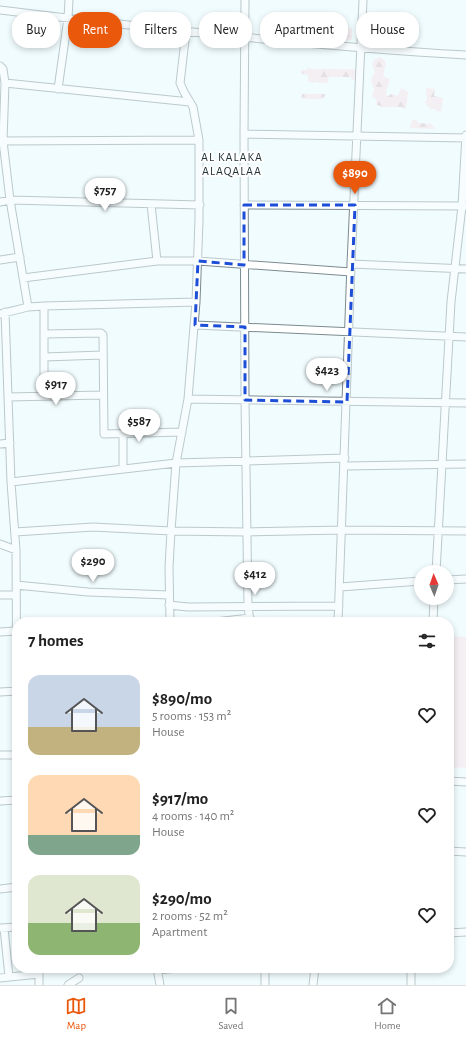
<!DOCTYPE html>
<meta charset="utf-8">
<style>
body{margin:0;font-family:"Alegreya Sans",sans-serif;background:#f2f2f2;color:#222;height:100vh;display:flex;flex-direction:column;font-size:15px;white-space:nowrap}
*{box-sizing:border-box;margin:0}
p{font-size:13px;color:#767676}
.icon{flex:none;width:22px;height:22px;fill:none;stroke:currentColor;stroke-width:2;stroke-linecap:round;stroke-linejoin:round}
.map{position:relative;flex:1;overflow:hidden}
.panel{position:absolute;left:12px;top:617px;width:442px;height:356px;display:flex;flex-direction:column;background:#fff;border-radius:16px;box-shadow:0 2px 6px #0003}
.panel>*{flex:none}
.hud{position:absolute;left:12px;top:12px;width:442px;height:36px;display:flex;gap:8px}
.needle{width:26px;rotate:358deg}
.fabs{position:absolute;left:414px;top:565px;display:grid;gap:8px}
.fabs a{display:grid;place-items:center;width:40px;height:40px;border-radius:50%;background:#fff;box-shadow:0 2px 6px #0003;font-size:20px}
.price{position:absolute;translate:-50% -34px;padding:0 9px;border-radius:14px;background:#fff;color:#222;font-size:13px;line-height:26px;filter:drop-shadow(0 1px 2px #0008)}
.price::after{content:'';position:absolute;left:50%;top:24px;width:12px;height:9px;margin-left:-6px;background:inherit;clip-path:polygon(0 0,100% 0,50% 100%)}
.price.on{background:#ea580c;color:#fff}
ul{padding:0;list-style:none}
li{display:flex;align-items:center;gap:12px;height:100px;padding:0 16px}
li span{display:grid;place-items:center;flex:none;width:112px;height:80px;border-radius:12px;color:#555}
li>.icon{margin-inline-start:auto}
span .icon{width:48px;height:48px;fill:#fffc;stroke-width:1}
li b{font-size:17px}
h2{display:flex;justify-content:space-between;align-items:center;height:48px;padding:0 16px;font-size:17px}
.pill{padding:0 14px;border-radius:16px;background:#fff;box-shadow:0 2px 6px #0003;font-size:14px;line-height:36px}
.pill.on{background:#ea580c;color:#fff}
.dock{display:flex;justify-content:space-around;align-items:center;height:56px;border-top:1px solid #e0e0e0;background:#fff;font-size:11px;color:#767676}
.dock a{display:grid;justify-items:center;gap:2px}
.dock .on{color:#ea580c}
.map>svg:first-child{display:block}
</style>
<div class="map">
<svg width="466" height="985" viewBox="0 0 466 985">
<defs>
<pattern id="forest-firs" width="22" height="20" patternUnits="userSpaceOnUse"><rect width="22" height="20" fill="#f9dfe5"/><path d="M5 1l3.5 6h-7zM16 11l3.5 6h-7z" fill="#d5bfc4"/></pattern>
</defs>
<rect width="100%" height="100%" fill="#f1fcff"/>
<!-- forest -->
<path fill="url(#forest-firs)" d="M339,25L352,29V40L340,41L335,32Z
M380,57L384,60L386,63L383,76L390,79L386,92L387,97L391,94L398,96L401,88L408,92L406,109H403L402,107H383L377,105L376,99L372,97L374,89C371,82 370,79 375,72L372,64L374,60Z
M307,68C314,70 319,69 327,69C337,69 346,70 356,69L357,78L352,80L351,77H329L327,83L308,82V75L302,74L301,70H307Z
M426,88L435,89L434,96L443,98L441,112L436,111V109H430L429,106H427L425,102L427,100V96L426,95Z
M302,94H325L324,99H301Z
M412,120H417L418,123L431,124L435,129L410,128Z"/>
<!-- park -->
<path fill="#f9dfe5" d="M449,636L466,637V768L449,767Z"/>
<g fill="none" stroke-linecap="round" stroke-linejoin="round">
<!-- minor casing -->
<g stroke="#7a8b8f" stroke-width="9">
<path id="minor" d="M245,0L244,134L245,400L248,606L250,622
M0,10C155,29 310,46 466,55
M0,66L3,69L5,83
M58,89L68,18L69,0
M244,134L466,138
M3,141L199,140
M0,202L10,200L200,205
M151,204L157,261
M244,205L466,206
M0,260L20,257
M351,264L466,269
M23,278L157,261H198L351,272
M44,306V334L101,333L103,335L104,434L182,432
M28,307L10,200L3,141L5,83L190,102
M5,312L11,482L16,550L17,723
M0,314L28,307L44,306L196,302
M195,325L466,337
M44,357L103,355
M44,396V334
M8,397L102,395
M188,399L466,403
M0,444L10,443
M345,466L466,464
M123,469V434
M11,482L176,463L345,458
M15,532L93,527L171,531L247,532L342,530L466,531
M0,544L16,550
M436,572L451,302L462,206L466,135
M447,580L466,579
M16,585L88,592L169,595
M340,587L421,581
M0,595H16
M169,605L188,607L339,606
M170,622L169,567L171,531L176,463L188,399L196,302L199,220V140L193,107L184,92L180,83L186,32
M215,622L250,618
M338,622L351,264L363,0
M433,622L434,598
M0,632L16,631
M0,692L17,691
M0,755H17
M449,781L466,782
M0,801L17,800
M449,851L466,852
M0,889L17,887
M0,928L17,927
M4,928L9,977
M449,933L466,932
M39,968V985
M157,968L160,985
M265,968V985
M158,970L177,968
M0,978L39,974
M68,985L79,978
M313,985L315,968
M411,985V968"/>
</g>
<!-- minor -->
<use href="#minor" stroke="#fff" stroke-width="7"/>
</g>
<!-- marked area -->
<path d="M0 0H466V985H0ZM244,205H355L347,402L245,400V327L195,325L198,261L244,265Z" fill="#f1fcff" fill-opacity=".55" fill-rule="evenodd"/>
<path fill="none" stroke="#1d4ed8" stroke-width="3" stroke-dasharray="8 5" stroke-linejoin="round" d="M244,205H355L347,402L245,400V327L195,325L198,261L244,265Z"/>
<g text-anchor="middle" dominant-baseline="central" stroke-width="4" stroke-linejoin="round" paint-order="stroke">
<!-- neighbourhood labels -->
<g font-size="12" letter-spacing="1" fill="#213033" stroke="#fff">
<text x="232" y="157">AL KALAKA<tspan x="232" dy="14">ALAQALAA</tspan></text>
</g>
</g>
</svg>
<div class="fabs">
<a><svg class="needle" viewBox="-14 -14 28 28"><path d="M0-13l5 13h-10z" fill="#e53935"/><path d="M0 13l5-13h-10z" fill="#767676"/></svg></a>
</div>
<b class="price on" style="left:355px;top:195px">$890</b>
<b class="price" style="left:105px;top:212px">$757</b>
<b class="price" style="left:327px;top:392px">$423</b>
<b class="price" style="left:56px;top:406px">$917</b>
<b class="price" style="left:139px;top:443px">$587</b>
<b class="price" style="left:93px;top:583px">$290</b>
<b class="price" style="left:255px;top:596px">$412</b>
<div class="hud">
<a class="pill">Buy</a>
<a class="pill on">Rent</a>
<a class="pill">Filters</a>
<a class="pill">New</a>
<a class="pill">Apartment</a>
<a class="pill">House</a>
</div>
<section class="panel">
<h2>7 homes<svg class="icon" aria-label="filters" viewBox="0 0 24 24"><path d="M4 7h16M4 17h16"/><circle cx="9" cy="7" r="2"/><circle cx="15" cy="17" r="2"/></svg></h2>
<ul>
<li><span style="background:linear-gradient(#c9d6e8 65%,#c2b280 0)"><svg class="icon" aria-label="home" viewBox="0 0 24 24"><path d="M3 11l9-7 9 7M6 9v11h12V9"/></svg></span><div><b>$890/mo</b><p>5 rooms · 153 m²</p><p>House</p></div><svg class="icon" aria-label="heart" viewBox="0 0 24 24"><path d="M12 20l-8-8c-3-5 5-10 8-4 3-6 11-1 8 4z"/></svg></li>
<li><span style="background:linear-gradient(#ffd9b3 75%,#7fa58c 0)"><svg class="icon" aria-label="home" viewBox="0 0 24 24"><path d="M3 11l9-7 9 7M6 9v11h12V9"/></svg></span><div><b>$917/mo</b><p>4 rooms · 140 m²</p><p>House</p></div><svg class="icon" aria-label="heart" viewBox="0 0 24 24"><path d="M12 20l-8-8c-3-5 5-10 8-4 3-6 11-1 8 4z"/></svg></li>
<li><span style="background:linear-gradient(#dfe7d0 60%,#8fb573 0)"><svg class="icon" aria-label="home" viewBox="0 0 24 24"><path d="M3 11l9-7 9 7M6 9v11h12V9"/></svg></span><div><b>$290/mo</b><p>2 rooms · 52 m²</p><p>Apartment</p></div><svg class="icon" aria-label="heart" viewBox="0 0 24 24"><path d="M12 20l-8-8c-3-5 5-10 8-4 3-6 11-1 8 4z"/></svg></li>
</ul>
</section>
</div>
<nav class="dock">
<a class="on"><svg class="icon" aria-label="map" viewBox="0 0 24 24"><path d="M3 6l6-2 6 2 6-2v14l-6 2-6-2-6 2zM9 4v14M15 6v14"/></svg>Map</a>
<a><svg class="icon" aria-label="saved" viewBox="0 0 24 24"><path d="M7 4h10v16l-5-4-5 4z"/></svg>Saved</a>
<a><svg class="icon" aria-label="home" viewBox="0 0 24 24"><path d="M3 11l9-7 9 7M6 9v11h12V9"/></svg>Home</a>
</nav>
